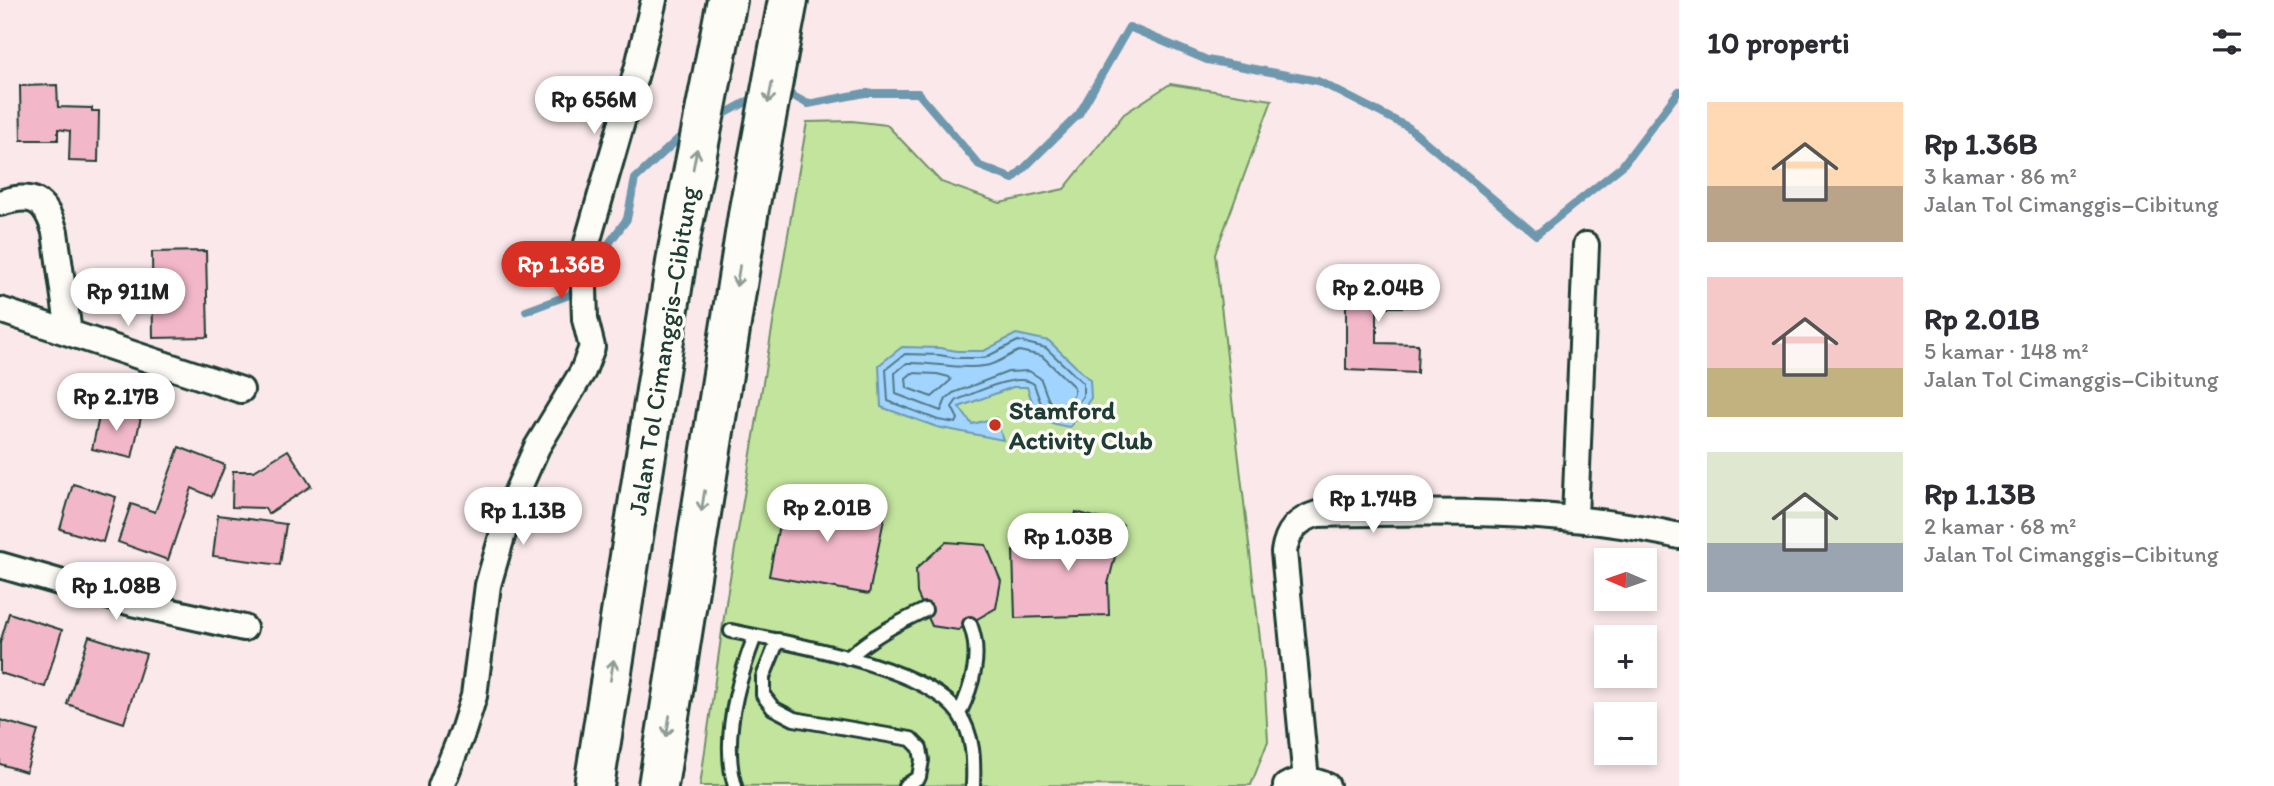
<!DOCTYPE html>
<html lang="id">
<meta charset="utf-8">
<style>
body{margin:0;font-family:Itim,sans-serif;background:#f7f7f7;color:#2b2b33;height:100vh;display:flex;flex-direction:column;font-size:26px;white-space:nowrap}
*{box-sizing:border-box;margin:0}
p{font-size:23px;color:#7c7c81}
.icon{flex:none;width:38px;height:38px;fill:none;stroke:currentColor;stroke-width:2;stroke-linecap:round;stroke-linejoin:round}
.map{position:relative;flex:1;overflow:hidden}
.panel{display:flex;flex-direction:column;background:#fff;width:595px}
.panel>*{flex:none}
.needle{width:46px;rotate:272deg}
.fabs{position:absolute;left:1594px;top:548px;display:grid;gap:14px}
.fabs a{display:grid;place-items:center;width:63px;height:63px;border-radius:0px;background:#fff;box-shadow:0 4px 10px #0003;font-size:35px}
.price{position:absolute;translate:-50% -60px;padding:0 16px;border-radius:24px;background:#fff;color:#222;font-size:23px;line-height:46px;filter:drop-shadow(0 2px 4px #0008)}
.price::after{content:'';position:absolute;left:50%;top:42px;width:21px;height:16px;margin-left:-10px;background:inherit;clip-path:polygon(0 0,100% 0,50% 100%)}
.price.selected{background:#d93025;color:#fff}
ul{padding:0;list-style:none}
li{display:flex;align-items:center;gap:21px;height:175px;padding:0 28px}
li span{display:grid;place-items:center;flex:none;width:196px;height:140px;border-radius:0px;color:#555}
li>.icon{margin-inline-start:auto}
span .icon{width:84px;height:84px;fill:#fffc;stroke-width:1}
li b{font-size:30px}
h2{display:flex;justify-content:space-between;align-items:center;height:84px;padding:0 28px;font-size:30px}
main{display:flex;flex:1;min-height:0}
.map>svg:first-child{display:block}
</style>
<main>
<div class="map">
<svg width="1679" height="786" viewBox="0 0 1679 786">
<rect width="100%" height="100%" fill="#fae8ea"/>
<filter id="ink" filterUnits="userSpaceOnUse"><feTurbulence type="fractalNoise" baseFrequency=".0143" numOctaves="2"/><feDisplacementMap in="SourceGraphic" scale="14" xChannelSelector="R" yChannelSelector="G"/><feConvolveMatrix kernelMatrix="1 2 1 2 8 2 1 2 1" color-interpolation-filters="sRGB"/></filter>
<g filter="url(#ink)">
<!-- garden -->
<path fill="#c2e49d" stroke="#709068" stroke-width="2" d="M1170,84L1272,100L1215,254L1264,673L1268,741L1251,785L700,786L727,596L807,122L852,121L887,125L941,182L1000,203L1064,189L1124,114Z"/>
<!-- water -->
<path fill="#a1d4ff" stroke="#6d98ae" stroke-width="2" d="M1016,334L1049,341L1090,380L1091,398L1070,427C1037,422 1037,415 1027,387H1013L959,407L972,424L996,418L1003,440L937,427L881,407L879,365L902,347L940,348L957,351H984Z"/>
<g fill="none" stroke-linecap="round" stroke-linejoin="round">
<!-- shore -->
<path stroke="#537985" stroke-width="2" d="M1018,341L1046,348L1083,383V396L1067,418C1042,418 1041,404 1034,384C1018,371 975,393 957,400L952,407L958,419L956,423L938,420L888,401L886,369L905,354L939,355L957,358H984Z
M1019,351L1042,356L1074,387V394L1063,409C1046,408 1047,391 1040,378L1029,371L1008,372L953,393L946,399L941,411L896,394L895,373L907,363C933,362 958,370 984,366C997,365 1008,355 1019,351Z
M912,373L937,374L949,377L951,380L932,397L907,388L906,378Z"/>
<!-- stream -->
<path stroke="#6d98ae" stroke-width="8" d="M782,90L808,104L865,93H918L980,166L1013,179L1079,114L1129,27L1207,60L1318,81L1408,127L1536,235L1622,166L1679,91
M715,119L759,95
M590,269L627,219L635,179L679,138L688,133
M526,311L569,295L578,284"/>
</g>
<!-- building -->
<path fill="#f2b8ca" stroke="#1f3d34" stroke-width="2" d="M57,85L58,107L92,108V111H99L98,162L69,161L70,131L58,129V140H21L20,86Z
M206,251L208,337L153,338L152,252Z
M1346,277H1417L1418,307H1377V343L1418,344L1417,373L1346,370Z
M101,408L141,417L132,458L92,449Z
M179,447L225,465L212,497L192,488L168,560L118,542L131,504L155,512Z
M288,450L311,486L268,514L265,508L232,507L233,471H254Z
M73,484L116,497L103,542L60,529Z
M785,494L885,514L869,594L769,576Z
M1076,512L1123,525L1108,584L1109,615L1015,618L1013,551L1066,549Z
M218,515L286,524L280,565L213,556Z
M946,542L986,545L1001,581L996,608L958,630L932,626L917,593L916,569Z
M9,613L62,630L45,687L0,673V643Z
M89,636L146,654L124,723L67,704Z
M0,720L38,731L26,772L0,764Z"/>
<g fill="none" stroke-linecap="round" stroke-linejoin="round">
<!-- lane casing -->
<g stroke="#1f3d34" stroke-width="18">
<path id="lane" d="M731,631C787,643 927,666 959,714C974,736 974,761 973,786
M778,640L763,677V695L773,708L794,719L911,739L920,748L922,760L919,777L905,786
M848,658C872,636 896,624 925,610
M959,714C973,685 982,654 970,624
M735,786C721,739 738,680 755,636"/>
</g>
<!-- street casing -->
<g stroke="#1f3d34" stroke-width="30">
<path id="street" d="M0,203C32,193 45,198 55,232L69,333
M0,310L241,390
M1575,518L1586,245
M0,565L132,603L244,628
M1306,780L1284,552C1287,531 1297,520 1317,514C1437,511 1561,509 1679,536
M441,786L463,731L474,696L488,585L511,505L537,447L583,371L592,347L585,319L583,257L638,66L654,0
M1286,786C1300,778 1313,779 1327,786"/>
</g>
<!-- highway casing -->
<g stroke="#1f3d34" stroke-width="44">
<path id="highway" d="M594,786L678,250L727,0
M658,786L749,209L788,0"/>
</g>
<!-- lane -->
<use href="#lane" stroke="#fdfcf7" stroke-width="12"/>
<!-- street -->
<use href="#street" stroke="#fdfcf7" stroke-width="24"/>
<!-- highway -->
<use href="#highway" stroke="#fdfcf7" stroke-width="38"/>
</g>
<!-- one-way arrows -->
<defs><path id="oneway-shaft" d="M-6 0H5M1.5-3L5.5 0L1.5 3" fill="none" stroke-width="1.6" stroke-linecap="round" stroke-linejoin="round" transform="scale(1.75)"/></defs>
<g stroke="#8e9c96">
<use href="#oneway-shaft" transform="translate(770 93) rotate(101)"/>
<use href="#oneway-shaft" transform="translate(695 159) rotate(-79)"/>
<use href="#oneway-shaft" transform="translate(738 276) rotate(99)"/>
<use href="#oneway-shaft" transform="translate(703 501) rotate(99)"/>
<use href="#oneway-shaft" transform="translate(612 670) rotate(-81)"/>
<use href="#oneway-shaft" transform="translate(668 726) rotate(99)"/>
</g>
</g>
<!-- markers -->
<circle fill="#c8321e" stroke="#fdfcf7" stroke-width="2.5" cx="995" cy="425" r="7"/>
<g text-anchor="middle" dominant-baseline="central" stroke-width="7" stroke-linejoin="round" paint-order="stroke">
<!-- street labels -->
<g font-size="26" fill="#1f3d34" stroke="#fdfcf7">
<text transform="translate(663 351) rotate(-81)">Jalan Tol Cimanggis–Cibitung</text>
</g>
<!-- poi labels -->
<g font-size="26" font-weight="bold" fill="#1f3d34" stroke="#fdfcf7" text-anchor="start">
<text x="1009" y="410">Stamford<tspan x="1009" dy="30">Activity Club</tspan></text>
</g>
</g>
</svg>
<div class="fabs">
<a><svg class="needle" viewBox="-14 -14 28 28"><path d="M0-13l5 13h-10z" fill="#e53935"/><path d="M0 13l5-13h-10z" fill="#7c7c81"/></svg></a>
<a>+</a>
<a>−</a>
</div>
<b class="price" style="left:594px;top:136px">Rp 656M</b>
<b class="price selected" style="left:561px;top:301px">Rp 1.36B</b>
<b class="price" style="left:1378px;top:324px">Rp 2.04B</b>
<b class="price" style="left:128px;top:328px">Rp 911M</b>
<b class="price" style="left:116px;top:433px">Rp 2.17B</b>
<b class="price" style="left:1373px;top:535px">Rp 1.74B</b>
<b class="price" style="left:827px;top:544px">Rp 2.01B</b>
<b class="price" style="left:523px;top:547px">Rp 1.13B</b>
<b class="price" style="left:1068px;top:573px">Rp 1.03B</b>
<b class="price" style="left:116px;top:622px">Rp 1.08B</b>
</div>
<section class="panel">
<h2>10 properti<svg class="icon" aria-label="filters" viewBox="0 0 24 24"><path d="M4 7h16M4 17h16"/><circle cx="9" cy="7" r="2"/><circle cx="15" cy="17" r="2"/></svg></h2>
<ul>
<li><span style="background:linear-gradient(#ffd9b3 60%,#b9a48a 0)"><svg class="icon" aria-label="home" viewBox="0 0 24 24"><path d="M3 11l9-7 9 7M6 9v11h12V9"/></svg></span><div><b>Rp 1.36B</b><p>3 kamar · 86 m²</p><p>Jalan Tol Cimanggis–Cibitung</p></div></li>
<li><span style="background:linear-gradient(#f6c9c9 65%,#c2b280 0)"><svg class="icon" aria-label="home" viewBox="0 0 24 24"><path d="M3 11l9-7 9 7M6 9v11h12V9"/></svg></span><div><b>Rp 2.01B</b><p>5 kamar · 148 m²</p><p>Jalan Tol Cimanggis–Cibitung</p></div></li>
<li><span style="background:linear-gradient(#dfe7d0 65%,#9aa5b1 0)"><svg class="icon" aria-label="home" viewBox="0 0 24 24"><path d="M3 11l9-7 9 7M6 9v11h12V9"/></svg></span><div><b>Rp 1.13B</b><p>2 kamar · 68 m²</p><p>Jalan Tol Cimanggis–Cibitung</p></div></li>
</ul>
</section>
</main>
